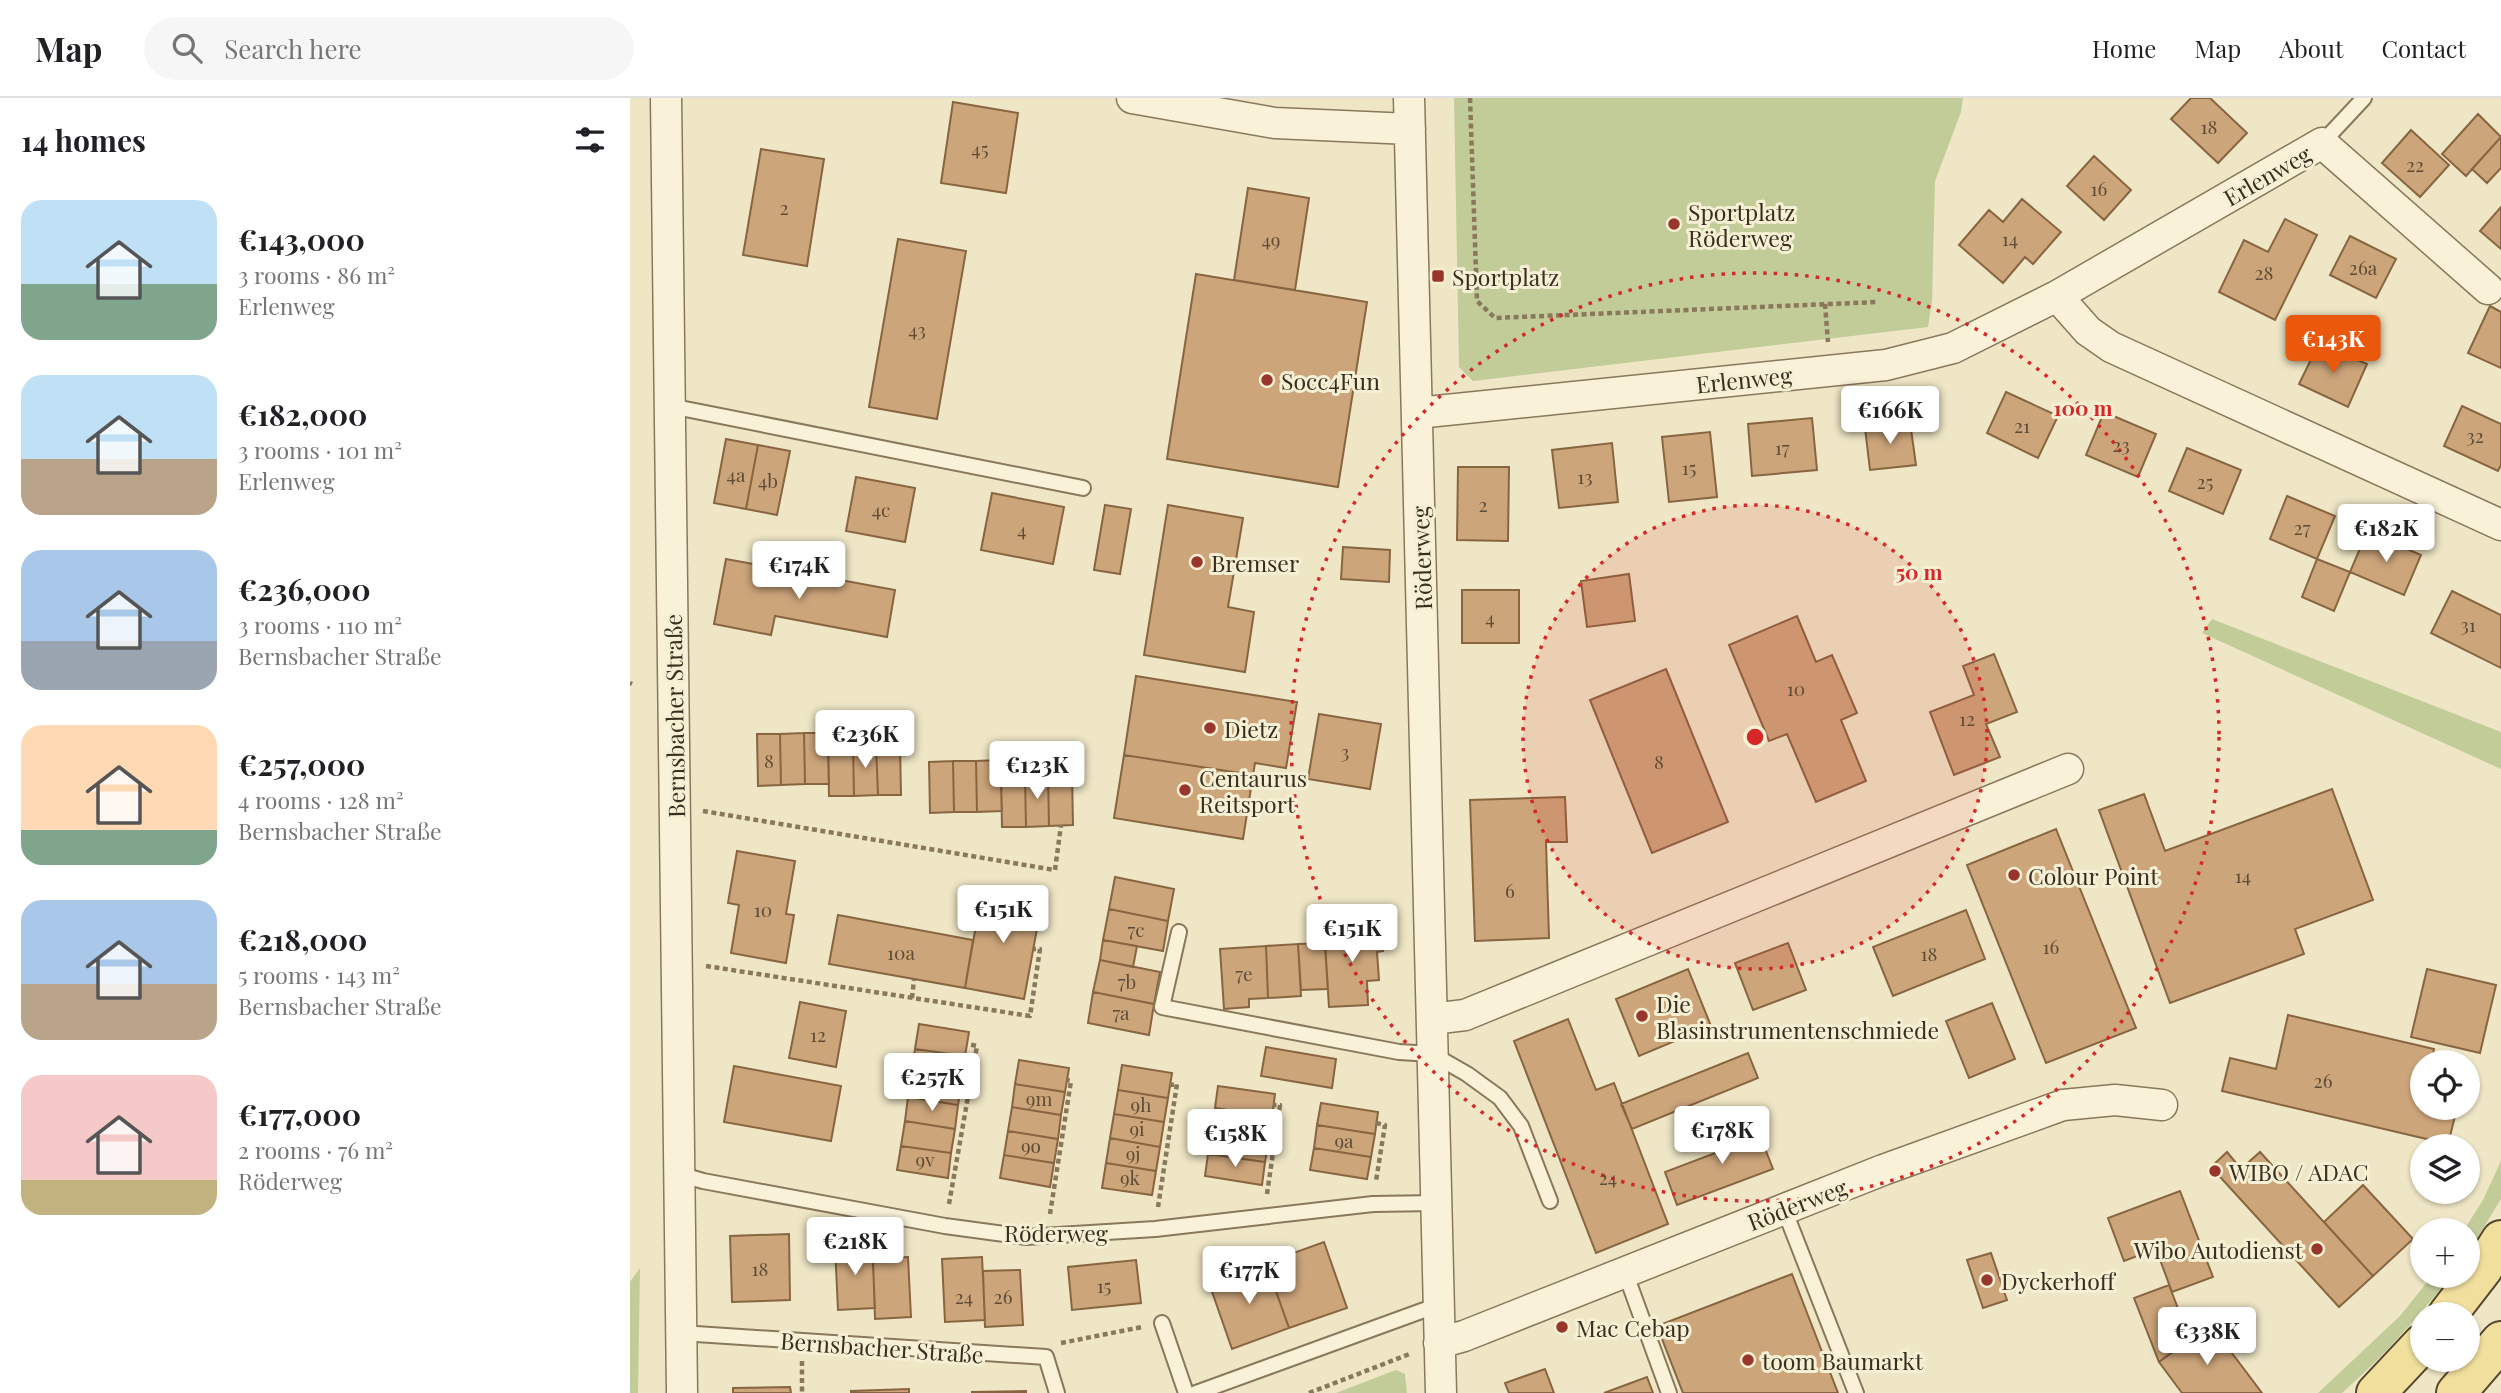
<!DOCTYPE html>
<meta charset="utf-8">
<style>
body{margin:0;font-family:"Playfair Display",serif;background:#f6f6f6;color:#202124;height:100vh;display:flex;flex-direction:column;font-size:26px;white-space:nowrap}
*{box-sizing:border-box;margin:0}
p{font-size:23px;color:#757577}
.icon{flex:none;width:38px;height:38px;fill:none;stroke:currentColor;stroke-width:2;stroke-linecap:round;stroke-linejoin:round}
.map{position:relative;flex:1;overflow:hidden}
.panel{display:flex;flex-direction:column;background:#fff;width:630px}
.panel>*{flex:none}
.controls{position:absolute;left:1780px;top:952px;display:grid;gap:14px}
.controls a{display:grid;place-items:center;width:70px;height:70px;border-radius:50%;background:#fff;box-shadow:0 2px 5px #0004;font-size:35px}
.price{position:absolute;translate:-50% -60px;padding:0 16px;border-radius:7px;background:#fff;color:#222;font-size:23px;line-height:46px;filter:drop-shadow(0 2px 4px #0008)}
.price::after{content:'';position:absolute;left:50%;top:42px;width:21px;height:16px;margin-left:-10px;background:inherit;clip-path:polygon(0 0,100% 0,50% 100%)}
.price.selected{background:#ea580c;color:#fff}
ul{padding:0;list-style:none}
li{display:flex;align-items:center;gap:21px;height:175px;padding:0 21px}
li span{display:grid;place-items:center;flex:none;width:196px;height:140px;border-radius:21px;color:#555}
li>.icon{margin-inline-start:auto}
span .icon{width:84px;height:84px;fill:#fffc;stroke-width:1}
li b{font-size:30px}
h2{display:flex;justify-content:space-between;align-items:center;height:84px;padding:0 21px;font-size:30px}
header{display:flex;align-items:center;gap:42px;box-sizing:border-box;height:98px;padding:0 35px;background:#fff;border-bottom:2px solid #e0e0e0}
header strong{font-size:33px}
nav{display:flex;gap:38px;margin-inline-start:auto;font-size:24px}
.search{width:490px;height:63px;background:#f6f6f6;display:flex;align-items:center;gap:18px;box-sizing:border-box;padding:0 24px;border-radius:38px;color:#757577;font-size:26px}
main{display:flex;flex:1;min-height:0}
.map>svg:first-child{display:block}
</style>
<header>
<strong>Map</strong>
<div class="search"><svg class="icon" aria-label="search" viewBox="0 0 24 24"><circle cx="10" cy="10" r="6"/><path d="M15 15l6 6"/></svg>Search here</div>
<nav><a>Home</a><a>Map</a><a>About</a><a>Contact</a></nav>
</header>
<main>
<section class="panel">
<h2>14 homes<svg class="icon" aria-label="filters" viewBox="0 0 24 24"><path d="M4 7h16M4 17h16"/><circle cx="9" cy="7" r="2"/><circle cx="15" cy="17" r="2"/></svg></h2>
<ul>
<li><span style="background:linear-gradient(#bfe0f5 60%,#7fa58c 0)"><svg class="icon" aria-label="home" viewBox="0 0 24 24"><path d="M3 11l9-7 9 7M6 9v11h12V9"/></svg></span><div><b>€143,000</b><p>3 rooms · 86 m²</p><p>Erlenweg</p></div></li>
<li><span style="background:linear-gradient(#bfe0f5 60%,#b9a48a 0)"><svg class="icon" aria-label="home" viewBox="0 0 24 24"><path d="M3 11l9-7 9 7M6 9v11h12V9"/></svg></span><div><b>€182,000</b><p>3 rooms · 101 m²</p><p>Erlenweg</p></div></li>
<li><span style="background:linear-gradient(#a9c7e8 65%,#9aa5b1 0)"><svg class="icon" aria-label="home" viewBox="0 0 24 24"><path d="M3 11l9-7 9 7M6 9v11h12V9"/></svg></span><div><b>€236,000</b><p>3 rooms · 110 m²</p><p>Bernsbacher Straße</p></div></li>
<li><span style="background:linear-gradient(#ffd9b3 75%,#7fa58c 0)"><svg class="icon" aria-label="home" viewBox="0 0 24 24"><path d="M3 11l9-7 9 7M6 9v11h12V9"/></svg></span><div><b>€257,000</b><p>4 rooms · 128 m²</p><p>Bernsbacher Straße</p></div></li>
<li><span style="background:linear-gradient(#a9c7e8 60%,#b9a48a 0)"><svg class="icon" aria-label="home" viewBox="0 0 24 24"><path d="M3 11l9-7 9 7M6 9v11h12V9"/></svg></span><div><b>€218,000</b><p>5 rooms · 143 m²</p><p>Bernsbacher Straße</p></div></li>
<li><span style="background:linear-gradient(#f6c9c9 75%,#c2b280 0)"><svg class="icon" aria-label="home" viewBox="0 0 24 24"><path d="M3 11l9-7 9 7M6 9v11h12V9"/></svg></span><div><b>€177,000</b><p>2 rooms · 76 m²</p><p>Röderweg</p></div></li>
</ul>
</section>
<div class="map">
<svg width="1871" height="1295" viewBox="0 0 1871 1295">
<rect width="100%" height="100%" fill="#eee6c5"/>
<!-- green -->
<path fill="#c1cc99" d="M824,0H1333L1331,14L1305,83L1302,203L1298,229L843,283L829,269Z
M1582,521L1871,634V671L1572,535Z
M1871,1063V1101L1838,1155V1132H1834L1853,1102Z
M10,1170L8,1295H0V1184Z
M1802,1178H1821C1788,1219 1752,1260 1712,1295H1688L1770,1218Z
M766,1272L775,1276L777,1295H706Z"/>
<!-- building -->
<path fill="#cca57b" stroke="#886541" stroke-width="2" d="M1561,0H1580L1617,35L1588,65L1541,21Z
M323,4L388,15L376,95L311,85Z
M1848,16L1871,39L1836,78L1812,56Z
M1781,32L1819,67L1790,99L1752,65Z
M1871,39V70L1857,85L1842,71Z
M131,51L194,61L177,168L113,157Z
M1464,58L1501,92L1474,122L1437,88Z
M618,90L679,100L665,192L604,182Z
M1392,101L1431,134L1403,166L1395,159L1373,185L1329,147L1359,112L1373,124Z
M1871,109V151L1850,133Z
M1655,121L1687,137L1645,222L1589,194L1614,142L1638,154Z
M1720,138L1766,161L1746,200L1700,177Z
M268,141L336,153L307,321L239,309Z
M566,176L737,204L708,389L537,361Z
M1860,208L1871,214V270L1838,255Z
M1689,245L1737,266L1718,309L1669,286Z
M1376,294L1428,318L1408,360L1357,335Z
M1832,308L1871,326V367L1868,373L1814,348Z
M1474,314L1526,336L1508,379L1456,357Z
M1182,320L1187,372L1122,378L1118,326Z
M1280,324L1286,367L1240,372L1235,330Z
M1080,334L1087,399L1039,404L1032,339Z
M96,341L128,347L116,411L84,405Z
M982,345L988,404L929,410L922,352Z
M128,347L160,353L147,417L116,411Z
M1557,350L1611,372L1593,416L1539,393Z
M828,369H879L878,443L827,442Z
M226,379L285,390L275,444L216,433Z
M362,395L434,409L423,466L351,452Z
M1657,398L1705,418L1687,461L1640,441Z
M475,407L501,411L490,476L464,472Z
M538,407L613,420L598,509L624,514L615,574L514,557Z
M1737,434L1791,457L1774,497L1720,474Z
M713,449L760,452L759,484L711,481Z
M96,461L265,492L257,539L145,518L141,537L84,526Z
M1687,461L1720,474L1704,513L1672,499Z
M999,476L1005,523L957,529L951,483Z
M832,492H889V545H832Z
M1822,493L1871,517V570L1801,535Z
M1167,518L1186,564L1202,557L1227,615L1211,622L1236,683L1186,704L1157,636L1139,643L1099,547Z
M1364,556L1387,614L1356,626L1370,659L1324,677L1300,614L1344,597L1333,568Z
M1036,571L1098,724L1022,755L960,602Z
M506,578L667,604L656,670L625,665L623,677L494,657Z
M689,616L751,626L740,691L678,681Z
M174,635H198L199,686H175Z
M174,635L175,686L151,687L150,636Z
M127,636H150L151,687L128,688Z
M270,646L271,697H248L246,647Z
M223,647L224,698H199L198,648Z
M223,647H246L248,697L224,698Z
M494,657L623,677L613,741L484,720Z
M370,662L372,713L347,714L346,663Z
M323,663L324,714L300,715L299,664Z
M323,663H346L347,714H324Z
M442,676L443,727L419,728L418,677Z
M395,677L396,729H372L371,678Z
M395,677H418L419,728L396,729Z
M1702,691L1743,802L1665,831L1674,856L1540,905L1469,712L1514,696L1535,753Z
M935,699L937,744H916L919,840L845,843L840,702Z
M1426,731L1506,930L1416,965L1337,767Z
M107,753L165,763L156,816L164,817L156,865L101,855L109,807L98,805Z
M485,779L544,791L538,823L479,811Z
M352,793L412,804L394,901L335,890Z
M479,811L538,823L533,853L473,842Z
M1336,812L1355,861L1263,898L1243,849Z
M208,817L343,842L335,890L199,866Z
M751,829L753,853L747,854L749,882L737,883L738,907L699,909L694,833Z
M473,842L507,848L503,869L470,862Z
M695,845L698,891L671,892L668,846Z
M1158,845L1176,892L1123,912L1105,865Z
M668,846L671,898L638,900L636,848Z
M636,848L638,900L619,901V909L594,911L590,851Z
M470,862L530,874L524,906L463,894Z
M1058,871L1081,928L1009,958L986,901Z
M1797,871L1866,887L1850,955L1781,939Z
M463,894L524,906L519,937L458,925Z
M170,904L216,913L206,969L159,960Z
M1362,905L1385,961L1339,980L1316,923Z
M1658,917L1804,951L1801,964H1792V1010H1827L1818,1046L1592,993L1600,960L1646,971Z
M938,921L966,992L984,985L1038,1126L966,1155L884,943Z
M289,926L339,934L335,958L285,951Z
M636,949L706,961L702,990L631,978Z
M285,951L335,958L332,982L281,975Z
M1118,955L1128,980L1002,1031L991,1006Z
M389,962L439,970L435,994L385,986Z
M492,967L542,975L538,1000L488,992Z
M104,968L211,988L201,1043L94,1024Z
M281,975L332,982L328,1007L278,999Z
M385,986L435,994L431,1017L382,1009Z
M588,988L645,996L642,1019L585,1010Z
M488,992L538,1000L534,1024L484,1016Z
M278,999L328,1007L325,1031L275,1023Z
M691,1005L748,1014L745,1036L687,1027Z
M382,1009L431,1017L428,1041L378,1033Z
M585,1010L642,1019L639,1041L582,1033Z
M484,1016L534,1024L530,1049L480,1040Z
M275,1023L325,1031L321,1055L271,1048Z
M1125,1025L1143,1071L1047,1107L1035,1074L1096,1051L1091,1038Z
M687,1027L745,1036L741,1059L684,1050Z
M378,1033L428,1041L424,1065L374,1057Z
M582,1033L639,1041L635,1064L578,1056Z
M480,1040L530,1049L526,1073L476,1065Z
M271,1048L321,1055L318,1080L267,1072Z
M684,1050L741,1059L737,1081L680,1072Z
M1597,1054L1611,1071L1630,1054L1743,1178L1709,1209L1581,1069Z
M578,1056L635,1064L632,1087L575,1078Z
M374,1057L424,1065L420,1089L370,1080Z
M476,1065L526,1073L522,1097L472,1090Z
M1733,1087L1783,1141L1743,1178L1694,1124Z
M1550,1093L1583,1179L1542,1194L1526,1151L1494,1163L1478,1120Z
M159,1136L160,1202L102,1204L100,1138Z
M694,1144L717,1210L659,1230L636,1165Z
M242,1147L245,1210L208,1212L205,1149Z
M1361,1155L1377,1202L1353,1210L1337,1162Z
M278,1159L281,1219L245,1221L243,1160Z
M352,1159L355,1222L315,1224L312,1161Z
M506,1162L511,1205L442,1212L438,1169Z
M636,1165L659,1230L602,1251L579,1185Z
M390,1172L393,1227L355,1229L353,1173Z
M1162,1176L1208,1295H1053L1027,1228Z
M1539,1187L1560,1242L1529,1264L1504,1200Z
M1580,1226L1632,1295H1552L1549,1291L1529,1264Z
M915,1271L924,1295H879L875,1285Z
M1017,1279L1023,1295H974Z
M160,1289L161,1295H103V1290Z
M279,1291V1295H221V1293Z
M396,1293V1295H342V1294Z"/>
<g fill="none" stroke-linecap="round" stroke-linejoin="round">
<!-- service casing -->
<g stroke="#89785b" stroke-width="18">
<path id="service" d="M1692,45L1734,0
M40,308L453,390
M549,834L532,909L769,954L802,956L837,976L870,1000L891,1028L920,1103
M49,1076L73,1083L315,1128L396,1139L525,1131L743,1106L806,1105
M1154,1111L1226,1295
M995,1174L1039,1295
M532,1225L556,1295
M51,1235L416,1259L427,1295
M566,1295L808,1207"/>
</g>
<!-- minor casing -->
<g stroke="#89785b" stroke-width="33">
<path id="minor" d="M36,0L52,1295
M502,0L645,25L780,31
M779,0L811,1295
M1427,198L1458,233L1481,249L1871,427
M787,315L1256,267L1323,250L1427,198L1692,45L1858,191
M802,921L835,917L1438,671
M809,1245L834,1238L1253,1072L1433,1007L1485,1002L1532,1007"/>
</g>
<!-- primary casing -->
<g stroke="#57462f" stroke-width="42">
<path id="primary" d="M1818,1216L1852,1172L1871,1142
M1746,1295L1792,1246
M1826,1295L1871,1243"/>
</g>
<!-- path -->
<path stroke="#89785b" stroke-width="4.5" stroke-dasharray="5 3.5" stroke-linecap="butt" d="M840,0L847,203L865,220L1248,204
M1195,206L1198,244
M0,585L2,586
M73,713L425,772L431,727
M76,868L400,918L410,851H404
M282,900L284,882
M746,1025L755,1027L746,1083
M637,1096L650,1007H643
M319,1106L347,948L337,946
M528,1109L547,986L540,987
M420,1116L441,983L437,982
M431,1245L512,1229
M172,1263V1295
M679,1295L782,1255"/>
<!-- service -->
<use href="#service" stroke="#f9f2d8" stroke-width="14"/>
<!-- minor -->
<use href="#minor" stroke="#f9f2d8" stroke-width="30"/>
<!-- primary -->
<use href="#primary" stroke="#f1df9d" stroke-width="38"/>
</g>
<!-- distance rings -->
<circle cx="1125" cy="639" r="232" fill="#d62828" fill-opacity=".12"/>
<g fill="none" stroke="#d62828" stroke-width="3.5" stroke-dasharray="3.5 7">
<circle cx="1125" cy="639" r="232"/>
<circle cx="1125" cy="639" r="464"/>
</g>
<!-- markers -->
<g fill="#98362b" stroke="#f5efd4" stroke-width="2.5">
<circle cx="1044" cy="126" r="7"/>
<rect x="801" y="171" width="14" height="14" rx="3.5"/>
<circle cx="637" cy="282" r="7"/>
<circle cx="567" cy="464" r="7"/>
<circle cx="580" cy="630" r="7"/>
<circle cx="555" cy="692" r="7"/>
<circle cx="1384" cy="777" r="7"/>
<circle cx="1012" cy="918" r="7"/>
<circle cx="1585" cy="1073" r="7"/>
<circle cx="1687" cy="1151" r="7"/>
<circle cx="1357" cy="1182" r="7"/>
<circle cx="932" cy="1229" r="7"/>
<circle cx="1118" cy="1262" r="7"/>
</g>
<g text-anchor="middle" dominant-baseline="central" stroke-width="6" stroke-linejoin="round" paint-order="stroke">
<!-- number labels -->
<g font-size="19" fill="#5e4c36">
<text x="1579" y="28">18</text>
<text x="350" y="50">45</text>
<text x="1785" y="66">22</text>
<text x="1469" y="90">16</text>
<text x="154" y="109">2</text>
<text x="1380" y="140">14</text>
<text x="641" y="141">49</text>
<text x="1733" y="169">26a</text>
<text x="1634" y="174">28</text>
<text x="287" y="231">43</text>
<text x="1392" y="327">21</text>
<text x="1845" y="337">32</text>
<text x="1491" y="346">23</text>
<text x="1152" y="349">17</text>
<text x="1059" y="369">15</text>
<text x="106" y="376">4a</text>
<text x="955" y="378">13</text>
<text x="138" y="382">4b</text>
<text x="1575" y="383">25</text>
<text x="853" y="406">2</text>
<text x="251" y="411">4c</text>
<text x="1672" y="429">27</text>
<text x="392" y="431">4</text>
<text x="860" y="519">4</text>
<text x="1838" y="526">31</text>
<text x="1166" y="590">10</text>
<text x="1337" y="620">12</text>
<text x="715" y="653">3</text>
<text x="139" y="662">8</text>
<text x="1029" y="663">8</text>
<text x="1613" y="777">14</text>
<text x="880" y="792">6</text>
<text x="133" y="811">10</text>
<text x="506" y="831">7c</text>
<text x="1421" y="848">16</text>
<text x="271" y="854">10a</text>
<text x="1299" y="855">18</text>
<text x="614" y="875">7e</text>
<text x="497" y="883">7b</text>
<text x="491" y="914">7a</text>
<text x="188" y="936">12</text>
<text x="1693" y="982">26</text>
<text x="409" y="1000">9m</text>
<text x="511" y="1006">9h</text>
<text x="507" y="1030">9i</text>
<text x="714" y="1042">9a</text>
<text x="401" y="1047">9o</text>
<text x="503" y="1055">9j</text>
<text x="295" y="1061">9v</text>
<text x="500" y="1079">9k</text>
<text x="978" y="1079">24</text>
<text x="130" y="1170">18</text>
<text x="474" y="1187">15</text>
<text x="334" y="1198">24</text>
<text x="373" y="1198">26</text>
</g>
<!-- street labels -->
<g font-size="23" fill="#392e1f" stroke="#f5efd4">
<text transform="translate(1637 77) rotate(-30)">Erlenweg</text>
<text transform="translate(1114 281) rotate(-6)">Erlenweg</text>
<text transform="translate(791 460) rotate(-92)">Röderweg</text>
<text transform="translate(44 618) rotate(-91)">Bernsbacher Straße</text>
<text transform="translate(1167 1106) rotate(-21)">Röderweg</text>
<text x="426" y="1134">Röderweg</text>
<text transform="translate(252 1249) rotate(4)">Bernsbacher Straße</text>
</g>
<!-- poi labels -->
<g font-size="23" fill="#392e1f" stroke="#f5efd4" text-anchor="start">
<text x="1058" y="113">Sportplatz<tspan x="1058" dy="26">Röderweg</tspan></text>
<text x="822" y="178">Sportplatz</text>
<text x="651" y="282">Socc4Fun</text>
<text x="581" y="464">Bremser</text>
<text x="594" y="630">Dietz</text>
<text x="569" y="679">Centaurus<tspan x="569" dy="26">Reitsport</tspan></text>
<text x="1398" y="777">Colour Point</text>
<text x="1026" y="905">Die<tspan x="1026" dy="26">Blasinstrumentenschmiede</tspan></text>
<text x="1599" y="1073">WIBO / ADAC</text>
<text x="1673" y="1151" text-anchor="end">Wibo Autodienst</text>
<text x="1371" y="1182">Dyckerhoff</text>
<text x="946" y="1229">Mac Cebap</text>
<text x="1132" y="1262">toom Baumarkt</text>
</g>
</g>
<circle cx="1125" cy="639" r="10" fill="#d62828" stroke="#f5efd4" stroke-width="3.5"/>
<g font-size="21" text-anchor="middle" font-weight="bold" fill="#d62828" stroke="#f5efd4" stroke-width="6" stroke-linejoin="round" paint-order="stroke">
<text x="1453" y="318">100 m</text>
<text x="1289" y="482">50 m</text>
</g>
</svg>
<div class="controls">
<a><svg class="icon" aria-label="locate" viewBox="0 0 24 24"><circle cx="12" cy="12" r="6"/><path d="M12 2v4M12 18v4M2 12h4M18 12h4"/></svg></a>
<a><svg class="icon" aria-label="layers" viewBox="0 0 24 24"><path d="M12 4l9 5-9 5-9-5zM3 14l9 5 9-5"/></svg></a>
<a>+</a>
<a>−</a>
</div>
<b class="price selected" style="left:1703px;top:277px">€143K</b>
<b class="price" style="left:1260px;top:348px">€166K</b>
<b class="price" style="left:1756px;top:466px">€182K</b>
<b class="price" style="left:169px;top:503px">€174K</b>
<b class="price" style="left:235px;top:672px">€236K</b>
<b class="price" style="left:407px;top:703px">€123K</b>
<b class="price" style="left:373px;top:847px">€151K</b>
<b class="price" style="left:722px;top:866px">€151K</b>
<b class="price" style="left:302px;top:1015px">€257K</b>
<b class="price" style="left:1092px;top:1068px">€178K</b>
<b class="price" style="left:605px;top:1071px">€158K</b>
<b class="price" style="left:225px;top:1179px">€218K</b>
<b class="price" style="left:619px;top:1208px">€177K</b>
<b class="price" style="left:1577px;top:1269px">€338K</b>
</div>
</main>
